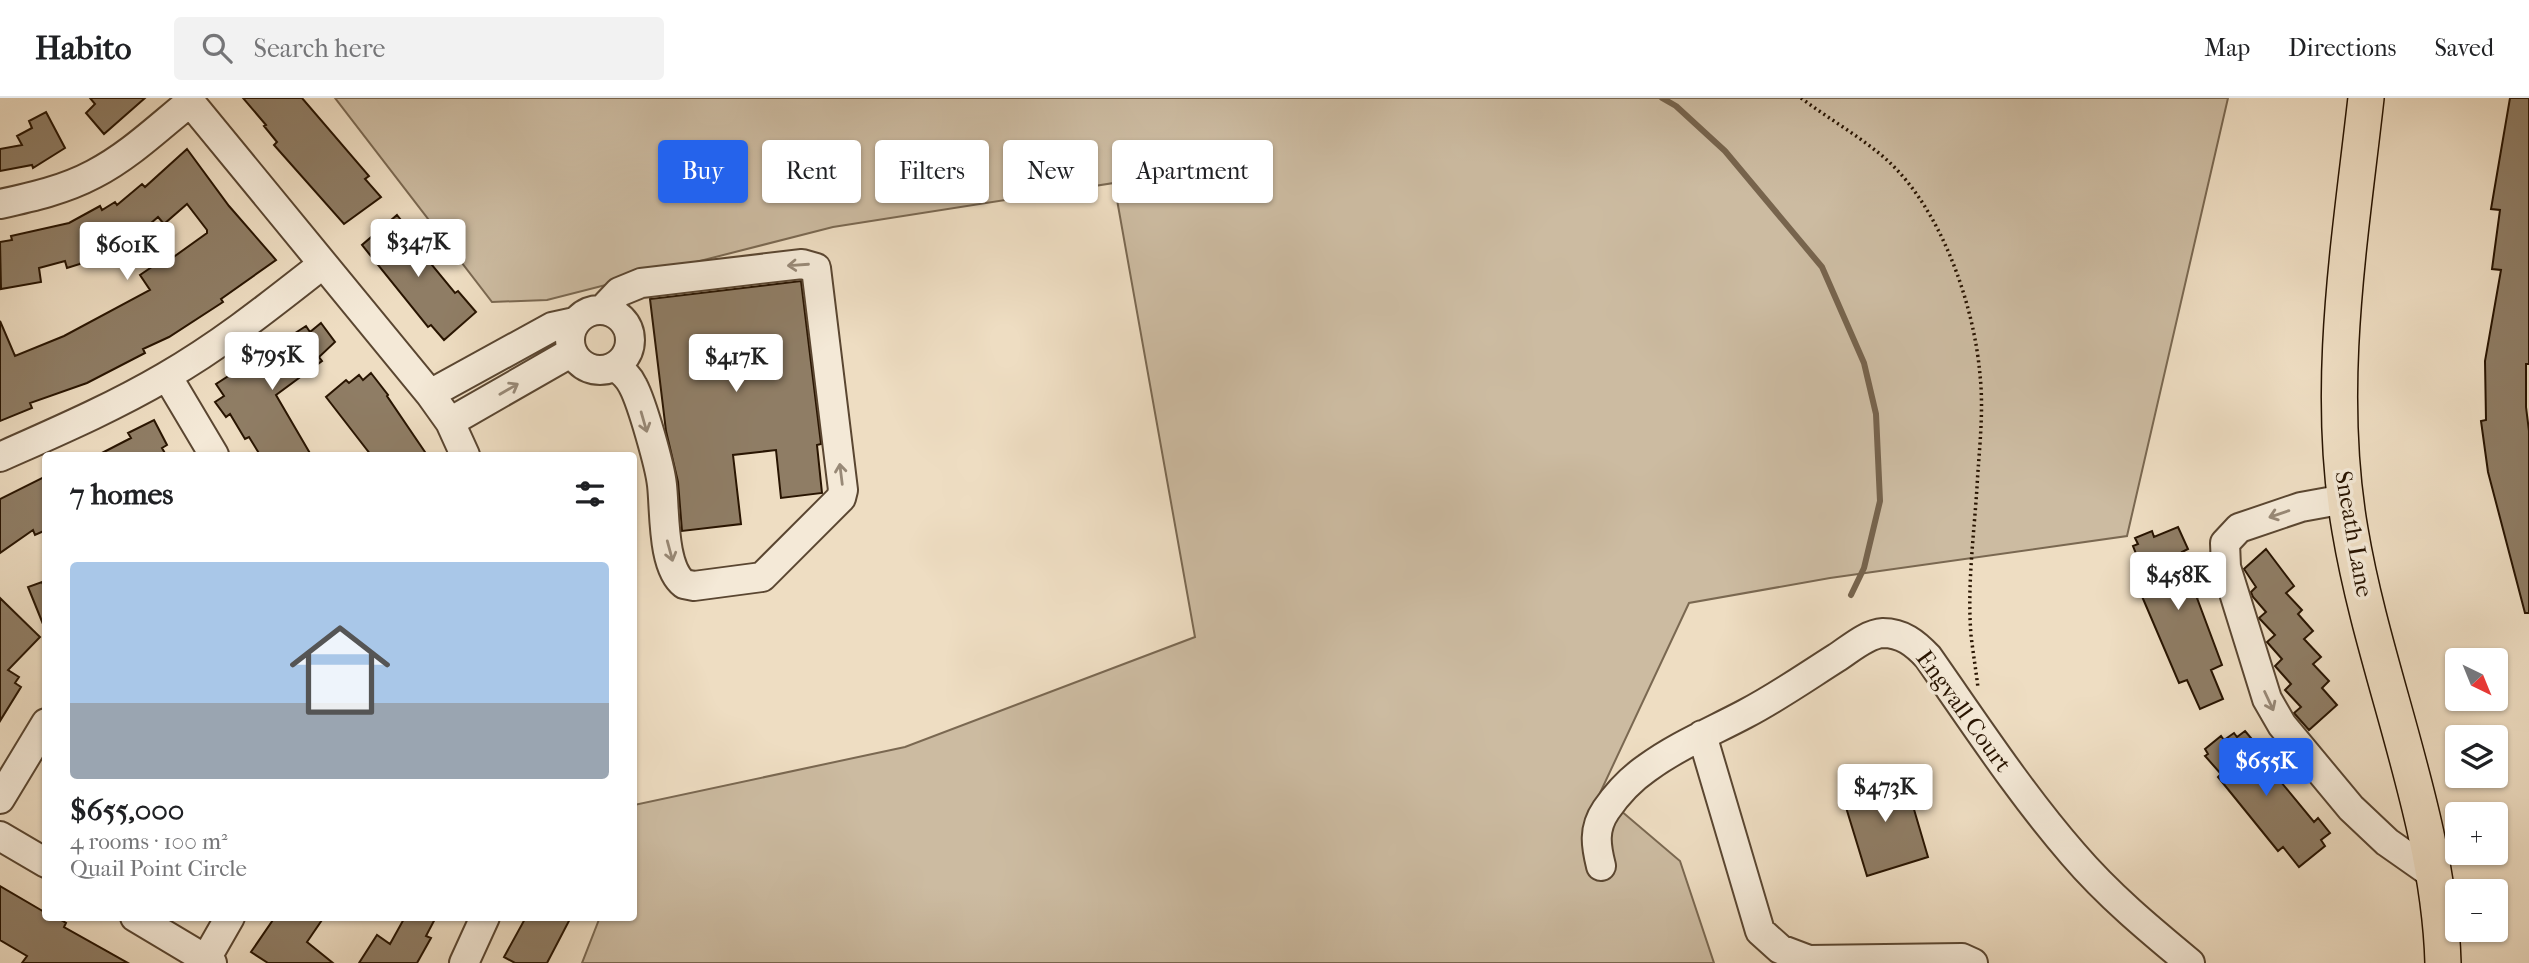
<!DOCTYPE html>
<meta charset="utf-8">
<style>
body{margin:0;font-family:"IM FELL French Canon",serif;background:#f2f2f2;color:#202124;height:100vh;display:flex;flex-direction:column;font-size:26px;white-space:nowrap}
*{box-sizing:border-box;margin:0}
p{font-size:23px;color:#757577}
.icon{flex:none;width:38px;height:38px;fill:none;stroke:currentColor;stroke-width:2;stroke-linecap:round;stroke-linejoin:round}
.map{position:relative;flex:1;overflow:hidden}
.side{position:absolute;left:42px;top:354px;width:595px;height:469px;display:flex;flex-direction:column;background:#fff;border-radius:7px;box-shadow:0 2px 5px #0004}
.side>*{flex:none}
.guide{position:absolute;left:658px;top:42px;width:665px;height:63px;display:flex;gap:14px}
.needle{width:46px;rotate:137deg}
.fabs{position:absolute;left:2445px;top:550px;display:grid;gap:14px}
.fabs a{display:grid;place-items:center;width:63px;height:63px;border-radius:7px;background:#fff;box-shadow:0 2px 5px #0004;font-size:35px}
.price{position:absolute;translate:-50% -60px;padding:0 16px;border-radius:7px;background:#fff;color:#222;font-size:23px;line-height:46px;filter:drop-shadow(0 2px 4px #0008)}
.price::after{content:'';position:absolute;left:50%;top:42px;width:21px;height:16px;margin-left:-10px;background:inherit;clip-path:polygon(0 0,100% 0,50% 100%)}
.price.current{background:#2563eb;color:#fff}
ul{padding:0;list-style:none}
li{display:grid;align-content:center;gap:14px;height:371px;padding:0 28px}
li+li{border-top:2px solid #e0e0e0}
li span{display:grid;place-items:center;height:217px;border-radius:7px;color:#555}
li>.icon{margin-inline-start:auto}
span .icon{width:126px;height:126px;fill:#fffc;stroke-width:1}
li b{font-size:30px}
h2{display:flex;justify-content:space-between;align-items:center;height:84px;padding:0 28px;font-size:30px}
.pill{padding:0 24px;border-radius:7px;background:#fff;box-shadow:0 2px 5px #0004;font-size:24px;line-height:63px}
.pill.current{background:#2563eb;color:#fff}
header{display:flex;align-items:center;gap:42px;box-sizing:border-box;height:98px;padding:0 35px;background:#fff;border-bottom:2px solid #e0e0e0}
header strong{font-size:33px}
nav{display:flex;gap:38px;margin-inline-start:auto;font-size:24px}
.search{width:490px;height:63px;background:#f2f2f2;display:flex;align-items:center;gap:18px;box-sizing:border-box;padding:0 24px;border-radius:7px;color:#757577;font-size:26px}
.map>svg:first-child{display:block}
</style>
<header>
<strong>Habito</strong>
<div class="search"><svg class="icon" aria-label="search" viewBox="0 0 24 24"><circle cx="10" cy="10" r="6"/><path d="M15 15l6 6"/></svg>Search here</div>
<nav><a>Map</a><a>Directions</a><a>Saved</a></nav>
</header>
<div class="map">
<svg width="2529" height="865" viewBox="0 0 2529 865">
<rect width="100%" height="100%" fill="#eeddc2"/>
<filter id="stains"><feTurbulence type="fractalNoise" baseFrequency=".00286" numOctaves="4"/><feColorMatrix values="0 0 0 0 .2 0 0 0 0 .09 0 0 0 0 .02 0 0 0 .5 -.17"/></filter>
<radialGradient id="worn" r=".72"><stop offset=".6" stop-color="#630" stop-opacity="0"/><stop offset="1" stop-color="#630" stop-opacity=".3"/></radialGradient>
<!-- green -->
<path fill="#ccbba1" stroke="#7a6851" stroke-width="2" d="M335,0H2228L2127,438L1830,480L1689,505L1600,695L1680,763L1714,865H582L600,819H634V707L905,649L1195,539L1114,85L833,129L547,202L492,204Z"/>
<g fill="none" stroke-linecap="round" stroke-linejoin="round">
<!-- stream -->
<path stroke="#77644d" stroke-width="6" d="M1662,0L1676,8L1725,53L1822,169L1864,265L1876,316L1880,403L1864,470L1851,497"/>
</g>
<!-- building -->
<path fill="#8f7d65" stroke="#281401" stroke-width="2" d="M90,0H145L104,36L86,15L95,6Z
M243,0H302L369,78L365,81L381,99L344,126L274,47L277,44L264,28L266,27Z
M2510,0H2529V266H2526V309L2529,333V515H2525L2488,374L2481,323L2486,322L2485,263L2501,172L2492,171L2500,112L2491,111Z
M46,14L65,50L33,70L32,67L0,73V51L22,47L17,38L32,30L29,23Z
M187,51L229,108L276,162L221,201L223,204L169,239L143,251L145,255L87,285L30,305L32,310L0,323V223L15,258L64,238L150,192L140,177L165,160L168,163L207,135V132L187,106L164,126L158,119L134,140L135,142L103,162L102,159L67,170L65,163L39,170L41,184L1,191L0,144L12,142L11,138L69,125L100,108L102,112L115,104L117,107L142,86L145,89Z
M397,117L421,147L418,150L455,195L458,193L476,214L444,242L431,227L428,229L362,147Z
M801,183L821,346L817,347L822,395L781,400L776,352L733,357L741,426L682,433L678,384L666,333L650,201Z
M321,225L335,244L319,259L322,263L276,297L311,357H260L249,339L245,341L230,316L226,319L215,304L224,298L216,286L306,228L310,234Z
M371,275L388,297L387,298L427,357H371L326,299L346,282L349,285L359,277L363,282Z
M154,322L167,347L162,350L166,357H98L131,340L128,335Z
M46,378V432L35,437L33,432L0,455V401Z
M2178,429L2188,451L2182,454L2201,498L2197,500L2222,567L2211,572L2223,601L2200,611L2187,582L2179,585L2132,475L2142,471L2133,448L2138,446L2135,440L2152,433L2154,439Z
M2266,451L2294,488L2286,495L2302,512L2298,516L2313,533L2304,541L2321,559L2313,566L2329,583L2322,590L2337,607L2309,632L2294,615L2301,609L2285,592L2291,586L2275,568L2282,561L2267,544L2275,537L2259,520L2266,514L2253,499L2251,494L2256,489L2244,471Z
M42,484L46,495L45,531L28,489Z
M0,500L40,539L8,572L19,579L15,585L21,589L0,623Z
M2245,633L2257,647L2253,650L2314,724L2318,720L2330,735L2321,742L2325,748L2299,769L2283,749L2278,753L2218,679L2221,676L2205,658L2208,656L2205,651L2221,638L2224,642L2234,635L2237,639Z
M1903,674L1928,759L1867,778L1841,693Z
M0,788L46,815V819H56L66,825L64,829L128,865H22L27,858L0,842Z
M275,819H324L307,844L333,865H268L251,854Z
M405,819H436L426,838L431,840L417,865H359L377,837L390,846Z
M526,819H571L547,865H515L504,859Z"/>
<g fill="none" stroke-linecap="round" stroke-linejoin="round">
<!-- minor casing -->
<g stroke="#5a4631" stroke-width="32">
<path id="minor" d="M187,0L430,296L450,324L465,357
M0,106C32,99 64,92 94,76C129,58 159,29 190,4
M570 242a30 30 0 1 1 60 0a30 30 0 1 1-60 0Z
M602,212L619,194L641,185L802,166L816,170L843,392L841,400L762,479L694,488L684,486C662,469 665,413 662,387C660,368 642,305 633,288C629,279 623,274 615,268
M167,278L214,357
M430,296L552,229L575,224
M450,324L572,254
M0,359C56,334 112,310 165,279C221,247 272,206 323,166
M2345,401L2301,409L2239,430L2225,445L2226,469L2267,601L2282,627L2351,710L2387,744L2434,777
M1702,637L1760,833L1780,851L1809,862L1962,860L1973,865
M0,701L46,625
M0,738L46,765
M1601,768C1596,748 1593,731 1606,712C1617,696 1631,681 1647,670C1677,648 1711,634 1745,616C1776,600 1806,579 1836,560C1849,552 1866,536 1883,535C1902,535 1915,545 1928,559C1975,626 2020,695 2073,756C2108,797 2149,831 2190,865
M135,819L212,865
M206,861L230,819
M464,865L485,819"/>
</g>
<!-- major casing -->
<g stroke="#281401" stroke-width="38">
<path id="major" d="M2366,0C2350,143 2325,288 2350,432C2374,575 2439,720 2443,865"/>
</g>
<!-- path -->
<path stroke="#281401" stroke-width="3.5" stroke-dasharray="2 3.5" stroke-linecap="butt" d="M1801,0C1829,21 1861,39 1887,62C1941,111 1974,206 1980,277C1984,314 1979,352 1977,389C1974,437 1967,488 1971,537C1973,555 1976,572 1978,590"/>
<!-- minor -->
<use href="#minor" stroke="#f4e9d7" stroke-width="28"/>
<!-- major -->
<use href="#major" stroke="#eeddc2" stroke-width="35"/>
</g>
<!-- one-way arrows -->
<defs><path id="oneway-shaft" d="M-6 0H5M1.5-3L5.5 0L1.5 3" fill="none" stroke-width="1.6" stroke-linecap="round" stroke-linejoin="round" transform="scale(1.75)"/></defs>
<g stroke="#988977">
<use href="#oneway-shaft" transform="translate(798 167) rotate(176)"/>
<use href="#oneway-shaft" transform="translate(509 291) rotate(-30)"/>
<use href="#oneway-shaft" transform="translate(644 324) rotate(74)"/>
<use href="#oneway-shaft" transform="translate(841 376) rotate(-97)"/>
<use href="#oneway-shaft" transform="translate(2279 416) rotate(161)"/>
<use href="#oneway-shaft" transform="translate(670 453) rotate(75)"/>
<use href="#oneway-shaft" transform="translate(2269 603) rotate(65)"/>
</g>
<g text-anchor="middle" dominant-baseline="central" stroke-width="7" stroke-linejoin="round" paint-order="stroke">
<!-- street labels -->
<g font-size="24" fill="#281401" stroke="#f4e9d7">
<text transform="translate(2354 436) rotate(80)">Sneath Lane</text>
<text transform="translate(1964 613) rotate(54)">Engvall Court</text>
</g>
</g>
<rect width="100%" height="100%" filter="url(#stains)"/>
<rect width="100%" height="100%" fill="url(#worn)"/>
</svg>
<div class="fabs">
<a><svg class="needle" viewBox="-14 -14 28 28"><path d="M0-13l5 13h-10z" fill="#e53935"/><path d="M0 13l5-13h-10z" fill="#757577"/></svg></a>
<a><svg class="icon" aria-label="layers" viewBox="0 0 24 24"><path d="M12 4l9 5-9 5-9-5zM3 14l9 5 9-5"/></svg></a>
<a>+</a>
<a>−</a>
</div>
<b class="price" style="left:418px;top:181px">$347K</b>
<b class="price" style="left:127px;top:184px">$601K</b>
<b class="price" style="left:272px;top:294px">$795K</b>
<b class="price" style="left:736px;top:296px">$417K</b>
<b class="price" style="left:2178px;top:514px">$458K</b>
<b class="price current" style="left:2266px;top:700px">$655K</b>
<b class="price" style="left:1885px;top:726px">$473K</b>
<div class="guide">
<a class="pill current">Buy</a>
<a class="pill">Rent</a>
<a class="pill">Filters</a>
<a class="pill">New</a>
<a class="pill">Apartment</a>
</div>
<section class="side">
<h2>7 homes<svg class="icon" aria-label="filters" viewBox="0 0 24 24"><path d="M4 7h16M4 17h16"/><circle cx="9" cy="7" r="2"/><circle cx="15" cy="17" r="2"/></svg></h2>
<ul>
<li><span style="background:linear-gradient(#a9c7e8 65%,#9aa5b1 0)"><svg class="icon" aria-label="home" viewBox="0 0 24 24"><path d="M3 11l9-7 9 7M6 9v11h12V9"/></svg></span><div><b>$655,000</b><p>4 rooms · 100 m²</p><p>Quail Point Circle</p></div></li>
</ul>
</section>
</div>
